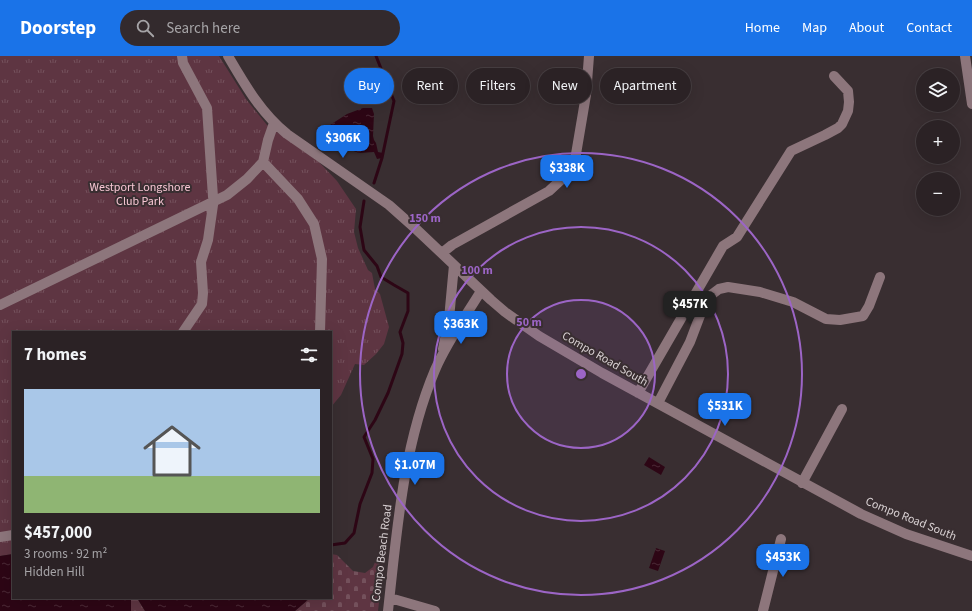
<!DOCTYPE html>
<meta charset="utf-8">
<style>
body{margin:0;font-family:"Source Sans 3",sans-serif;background:#332a2d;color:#f1f3f6;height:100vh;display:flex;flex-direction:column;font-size:15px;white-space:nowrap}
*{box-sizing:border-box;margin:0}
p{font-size:13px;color:#a6a4a7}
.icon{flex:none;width:22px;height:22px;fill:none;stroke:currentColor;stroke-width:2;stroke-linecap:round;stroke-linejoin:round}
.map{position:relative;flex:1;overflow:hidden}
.drawer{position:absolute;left:12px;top:275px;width:320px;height:268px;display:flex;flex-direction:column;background:#2b2225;border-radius:0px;box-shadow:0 4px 16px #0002,0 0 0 1px #473f42}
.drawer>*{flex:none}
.hud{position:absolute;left:344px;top:12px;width:380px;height:36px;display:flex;gap:8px}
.fabs{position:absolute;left:916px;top:12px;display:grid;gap:8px}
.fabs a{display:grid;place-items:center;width:44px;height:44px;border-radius:50%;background:#2b2225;box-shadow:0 4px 16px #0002,0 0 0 1px #473f42;font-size:20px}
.price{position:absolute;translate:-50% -34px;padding:0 9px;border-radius:8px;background:#1a73e8;color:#fff;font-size:13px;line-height:26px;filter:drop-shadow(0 1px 2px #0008)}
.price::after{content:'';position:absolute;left:50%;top:24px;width:12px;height:9px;margin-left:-6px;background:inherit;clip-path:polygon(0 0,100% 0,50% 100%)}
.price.on{background:#222;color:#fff}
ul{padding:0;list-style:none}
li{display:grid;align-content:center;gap:8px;height:212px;padding:0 12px}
li span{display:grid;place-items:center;height:124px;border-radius:0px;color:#555}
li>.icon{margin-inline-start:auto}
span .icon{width:72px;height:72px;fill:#fffc;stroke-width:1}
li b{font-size:17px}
h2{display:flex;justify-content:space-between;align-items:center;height:48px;padding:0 12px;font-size:17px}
.pill{padding:0 14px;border-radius:18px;background:#2b2225;box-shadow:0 4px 16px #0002,0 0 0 1px #473f42;font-size:14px;line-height:36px}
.pill.on{background:#1a73e8;color:#fff}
header{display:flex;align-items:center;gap:24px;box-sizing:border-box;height:56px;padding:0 20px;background:#1a73e8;color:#fff}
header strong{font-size:19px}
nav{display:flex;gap:22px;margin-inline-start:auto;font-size:14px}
.search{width:280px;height:36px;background:#332a2d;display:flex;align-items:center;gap:10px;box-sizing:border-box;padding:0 14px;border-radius:22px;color:#a6a4a7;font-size:15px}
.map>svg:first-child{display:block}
</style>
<header>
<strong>Doorstep</strong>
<div class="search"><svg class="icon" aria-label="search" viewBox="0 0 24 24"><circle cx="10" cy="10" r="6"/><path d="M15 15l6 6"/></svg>Search here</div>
<nav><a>Home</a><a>Map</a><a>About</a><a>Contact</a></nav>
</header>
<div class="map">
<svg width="972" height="555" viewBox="0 0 972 555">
<defs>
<pattern id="wetland-marsh" width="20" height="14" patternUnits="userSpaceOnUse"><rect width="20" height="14" fill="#5e3542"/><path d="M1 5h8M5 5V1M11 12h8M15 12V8" fill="none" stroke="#74515c"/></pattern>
<pattern id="cemetery-stones" width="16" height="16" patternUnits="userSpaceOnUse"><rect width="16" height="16" fill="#5e3542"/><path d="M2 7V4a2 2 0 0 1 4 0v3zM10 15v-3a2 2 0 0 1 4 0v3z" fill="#74515c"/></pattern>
<pattern id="park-tufts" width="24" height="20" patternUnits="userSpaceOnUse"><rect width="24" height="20" fill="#5e3542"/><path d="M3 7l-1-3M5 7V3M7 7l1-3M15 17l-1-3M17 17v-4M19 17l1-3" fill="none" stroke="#74515c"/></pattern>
<pattern id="water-ripples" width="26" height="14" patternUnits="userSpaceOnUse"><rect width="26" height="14" fill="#2d0615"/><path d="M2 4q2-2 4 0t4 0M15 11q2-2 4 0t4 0" fill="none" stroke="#4b2936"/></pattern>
</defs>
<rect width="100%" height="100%" fill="#392e31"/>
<!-- wetland -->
<path fill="url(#wetland-marsh)" d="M131,542H137L145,555H131Z"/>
<!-- cemetery -->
<path fill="url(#cemetery-stones)" d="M387,476L378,555H295L310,542H331V498L337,499L353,515L365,517L373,511Z"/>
<!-- park -->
<path fill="url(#park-tufts)" d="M0,0H219L246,43L267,69L319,106L337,125L356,153L354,176L358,192L368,214L372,217L375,233L380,238L389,271L384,288L376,298L364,309L355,308L341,339L331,351V276H13V498L0,500Z"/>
<!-- water -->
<path fill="url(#water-ripples)" d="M363,52H372L374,58L373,80L374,84L376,87L378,96L383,97L382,102L377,103L374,96L359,97L351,94L347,89L331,80L328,75L330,69L347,58Z
M649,401L665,411L661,419L644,409Z
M656,492L665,495L658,515L649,512Z
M13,498V542H131V555H0V500Z
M137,542H310L295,555H145Z"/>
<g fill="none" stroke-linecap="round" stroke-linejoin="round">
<!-- stream -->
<path stroke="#2d0615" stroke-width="3" d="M374,127L382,102L394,45L376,0
M331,489L345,487L354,477L360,448L372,417L373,403L364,381L375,364L388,337L402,298L403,287L400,276L408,255V237L394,229L381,221L377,210L364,194L360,171L364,145"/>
<!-- minor -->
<path stroke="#8d767c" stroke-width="10" d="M182,0L183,7L207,52L213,141
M228,0C245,29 261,57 287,78L389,149L416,173L491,244L505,256L539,280L602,317L861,458L906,478L972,500
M965,0L972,48
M274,67L268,84L263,106L298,143L314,168L322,203L320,276
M442,197L452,189L549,135L563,122L575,104L586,39L589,0
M0,249L227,139L247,123L263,106
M183,276L202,248L203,237L201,206L208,184L213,149
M443,293L449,263L454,209
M638,337L723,190L737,181L791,95L825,79L838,72L842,68L848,55L849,46L848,35L834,20
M658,347L690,286L701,257L711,239L719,233L728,231L760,236L793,246L826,263L840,264L863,260L869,250L880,221
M802,427L842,353
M0,481L13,479
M390,542L435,555
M388,555C397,474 403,390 435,314C447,286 465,261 481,235
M763,555L781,483"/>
</g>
<!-- distance rings -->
<circle cx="581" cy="318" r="74" fill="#9c65c6" fill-opacity=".12"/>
<g fill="none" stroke="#9c65c6" stroke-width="2">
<circle cx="581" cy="318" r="74"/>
<circle cx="581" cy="318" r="147"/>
<circle cx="581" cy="318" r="221"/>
</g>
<g text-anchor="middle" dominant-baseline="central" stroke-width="4" stroke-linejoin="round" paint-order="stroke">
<!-- park labels -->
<g font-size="12" fill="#f7c6d3" stroke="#392e31">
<text x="140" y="131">Westport Longshore<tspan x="140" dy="14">Club Park</tspan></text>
</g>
<!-- street labels -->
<g font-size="12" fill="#d8d0d2" stroke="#392e31">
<text transform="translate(605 303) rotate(30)">Compo Road South</text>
<text transform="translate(911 463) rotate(22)">Compo Road South</text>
<text transform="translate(382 497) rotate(-83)">Compo Beach Road</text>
</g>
</g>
<circle cx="581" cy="318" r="6" fill="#9c65c6" stroke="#392e31" stroke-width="2"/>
<g font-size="12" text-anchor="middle" font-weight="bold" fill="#9c65c6" stroke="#392e31" stroke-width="4" stroke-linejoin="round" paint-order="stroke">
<text x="425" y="166">150 m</text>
<text x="477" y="218">100 m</text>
<text x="529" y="270">50 m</text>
</g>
</svg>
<div class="fabs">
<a><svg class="icon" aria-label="layers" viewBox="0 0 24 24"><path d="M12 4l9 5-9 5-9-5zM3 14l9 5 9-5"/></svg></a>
<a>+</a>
<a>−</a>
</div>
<b class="price" style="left:343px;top:103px">$306K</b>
<b class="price" style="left:567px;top:133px">$338K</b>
<b class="price on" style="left:690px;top:269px">$457K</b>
<b class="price" style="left:461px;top:289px">$363K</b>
<b class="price" style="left:725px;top:371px">$531K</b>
<b class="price" style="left:415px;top:430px">$1.07M</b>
<b class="price" style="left:783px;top:522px">$453K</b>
<div class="hud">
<a class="pill on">Buy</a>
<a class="pill">Rent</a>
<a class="pill">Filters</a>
<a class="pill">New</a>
<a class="pill">Apartment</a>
</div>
<section class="drawer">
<h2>7 homes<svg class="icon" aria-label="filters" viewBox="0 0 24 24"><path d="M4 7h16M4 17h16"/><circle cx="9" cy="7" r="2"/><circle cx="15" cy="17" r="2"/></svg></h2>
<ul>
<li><span style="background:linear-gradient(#a9c7e8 70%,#8fb573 0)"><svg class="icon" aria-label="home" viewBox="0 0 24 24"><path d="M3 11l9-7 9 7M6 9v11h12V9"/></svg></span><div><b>$457,000</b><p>3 rooms · 92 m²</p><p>Hidden Hill</p></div></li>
</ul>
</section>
</div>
